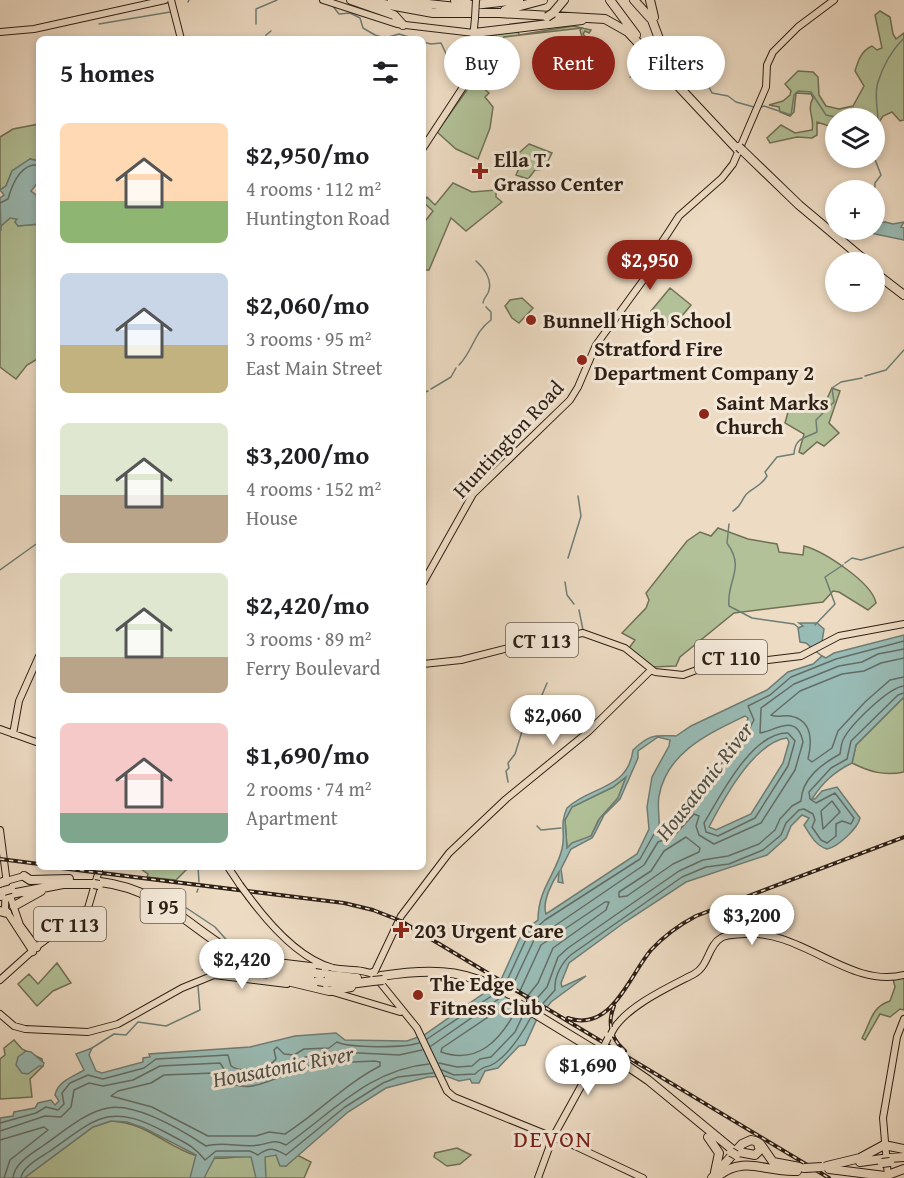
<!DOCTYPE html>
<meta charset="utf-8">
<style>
body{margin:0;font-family:"Gentium Book Plus",serif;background:#f2f2f2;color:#202124;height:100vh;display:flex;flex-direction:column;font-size:22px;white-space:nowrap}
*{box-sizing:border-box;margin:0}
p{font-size:20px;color:#757577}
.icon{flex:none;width:33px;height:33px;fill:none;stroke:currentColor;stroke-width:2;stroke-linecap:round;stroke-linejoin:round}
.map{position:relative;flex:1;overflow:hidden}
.sheet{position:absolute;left:36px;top:36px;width:390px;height:834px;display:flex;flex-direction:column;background:#fff;border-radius:9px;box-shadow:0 3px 9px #0003}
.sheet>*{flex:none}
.banner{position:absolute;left:444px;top:36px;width:369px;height:54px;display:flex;gap:12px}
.buttons{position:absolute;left:825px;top:108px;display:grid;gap:12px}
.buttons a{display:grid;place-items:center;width:60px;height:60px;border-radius:50%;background:#fff;box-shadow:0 3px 9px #0003;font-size:30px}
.price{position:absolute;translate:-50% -51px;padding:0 14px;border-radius:21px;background:#fff;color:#222;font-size:20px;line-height:39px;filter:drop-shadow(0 2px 3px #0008)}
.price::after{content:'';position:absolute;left:50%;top:36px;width:18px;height:14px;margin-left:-9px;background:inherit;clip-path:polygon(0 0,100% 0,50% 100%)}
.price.on{background:#8f2418;color:#fff}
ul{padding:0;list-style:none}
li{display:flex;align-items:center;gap:18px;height:150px;padding:0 24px}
li span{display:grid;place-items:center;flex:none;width:168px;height:120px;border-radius:9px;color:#555}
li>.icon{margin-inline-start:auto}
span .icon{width:72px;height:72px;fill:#fffc;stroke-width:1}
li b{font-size:26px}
h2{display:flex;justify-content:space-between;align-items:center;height:72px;padding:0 24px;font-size:26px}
.pill{padding:0 21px;border-radius:27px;background:#fff;box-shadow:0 3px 9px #0003;font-size:21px;line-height:54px}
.pill.on{background:#8f2418;color:#fff}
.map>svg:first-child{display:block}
</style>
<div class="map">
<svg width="904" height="1178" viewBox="0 0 904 1178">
<rect width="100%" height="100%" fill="#eddbc3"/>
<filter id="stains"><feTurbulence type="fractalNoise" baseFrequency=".00333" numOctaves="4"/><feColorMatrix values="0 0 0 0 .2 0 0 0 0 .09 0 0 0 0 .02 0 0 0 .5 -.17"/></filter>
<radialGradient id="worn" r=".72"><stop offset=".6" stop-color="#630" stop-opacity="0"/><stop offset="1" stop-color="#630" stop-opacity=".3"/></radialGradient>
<!-- green -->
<path fill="#b2c198" stroke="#707057" stroke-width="1.5" d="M880,11L890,17L893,34L896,39L904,33V120L900,121L892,112L883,116L877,125L874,118H836L835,128L817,122V135L812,138L797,137L770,143L767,138L781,125L795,133L812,130C815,118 806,110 813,98L811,94L796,93L794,112L790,116L780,112L779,107L769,105L783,101L790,95L791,91L785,84L798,71L813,72L818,77L819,95L826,106L839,109L853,106L864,86L855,71C858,61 861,51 872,46L877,50L882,48L875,15Z
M573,26L591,30L589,33L585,31L583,34L593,45L582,52L588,57L579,73L573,76L565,70L569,61L567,53L585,48L580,30L582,28L504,37L502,43L504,44L498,53L479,52L480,38L518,30L519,35Z
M474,80L489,93L485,97L493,107L490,128L478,159L456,149L437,132Z
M39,124V161L30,159L12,171L6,186L0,190V137L13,129Z
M529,144L552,153L544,169L535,170L528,179L516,175L519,168L513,159L515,151L520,152Z
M453,183L472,192L496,190V197L502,202L466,231L451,218L429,270H423V219L426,220L433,211L423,202L427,197L435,205Z
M10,218L18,219L15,222L18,226L39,224V358L27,365L16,379L0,367V231L1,226Z
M670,288L691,305L671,329L651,311Z
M522,298L533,308L519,323L512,318L505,306L510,300Z
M832,388L840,391L829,423L839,433L824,446L817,442L803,454L799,452L804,434L785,423L791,401L825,403Z
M718,528L748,539L777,544L779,552L803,555L804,546C823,551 872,582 876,603L868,610L839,592L833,591L823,602L734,613L680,657L676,666L652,667L629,648L635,640L622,633L646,608L649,600L646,593L687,541L700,532L711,536Z
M904,697V772C884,776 870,772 852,763L856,745Z
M626,777L618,798L598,821L591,836L567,848L565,820L572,807L613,787Z
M138,867H189L176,880L147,877L148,874Z
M57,963L71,983L53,991L37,1006L18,984L29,974L38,984Z
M904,977V1010L900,1009L890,1017L880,1014L865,1040L862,1038C871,1022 871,1007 890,1001L895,987L893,979Z
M14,1040L22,1049L42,1059L43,1066L30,1079L32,1097L0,1099V1059L5,1055L4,1048Z
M111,1121C149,1123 164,1146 197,1156C222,1163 251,1152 276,1155L280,1165L286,1166L297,1155L311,1162L304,1178H24L93,1127Z
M457,1148L471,1155L460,1164L447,1166L434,1157L435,1153Z"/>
<!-- water -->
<path fill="#99bbb5" stroke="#6e7d75" stroke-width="1.5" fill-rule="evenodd" d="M30,159L39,161V181L31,191L39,197V224L18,226L15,222L17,219L10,218L1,226V231L0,198L4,195L0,190L6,186L12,171Z
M885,222L893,224L904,222L901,227L904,228V240L870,233L871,230H874L875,223Z
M799,623H817L824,629L822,642L813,649L806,643L800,642L798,628L803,626Z
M904,635V697L856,745L852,763C834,772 823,782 812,799H815L822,791L837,787L860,818C858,828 838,847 827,849C816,846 810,835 804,825L809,818L802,815L791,826L786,838L767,855L686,882L625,922L569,963L561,983L562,987L586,976L551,1002L536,1021L525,1045L519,1046L498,1068L485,1071L479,1083H472L470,1079L459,1081L446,1076L428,1077L386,1088L348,1112L286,1166H280L276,1155L265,1157L266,1178H256L251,1157H215L204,1178H190L196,1155L144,1128L127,1122L111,1121L93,1127L24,1178H0V1118L13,1116L14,1112L35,1108L38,1103L51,1100L55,1105L59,1101L55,1095C58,1081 73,1077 84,1070L76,1054L92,1048L89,1055L96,1071L102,1073L143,1062V1058L150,1057L149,1054L250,1047L295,1036L336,1033L345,1040L407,1041L424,1035L500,982L523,931L538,920C538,889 556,874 562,849C566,834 559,825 567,808C590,786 628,790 633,750C650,734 654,735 676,736L691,726L767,690L788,672L813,664L822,656L826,658L834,653ZM745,716L748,718C741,749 689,800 667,825L659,829C660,819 657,806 659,796C667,752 708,734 745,716ZM658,737L670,740L669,746L652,777L647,807L649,829L637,854L546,914C542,901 552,882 559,872L558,882L563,883L561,869L571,849L592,838L595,833L604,815L620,799L638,758V751ZM787,738L789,742L783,763L751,814L716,830L709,827C723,800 754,742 787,738ZM626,777L618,798L600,818L591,836L572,843L567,848L565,820L572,807L613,787Z
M26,1051L31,1052L44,1063L43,1066H39L28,1074L22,1073L16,1065L18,1057Z"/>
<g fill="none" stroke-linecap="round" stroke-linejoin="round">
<!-- shore -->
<path stroke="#636d66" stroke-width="1.5" d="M0,203L8,199C12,185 21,163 39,165
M904,658L881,663L864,671L842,674L800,691L771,715C777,718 783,715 790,716C813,720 812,742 808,759L812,762L832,748L838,731L865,702L890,680L904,677
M788,733L795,741L788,766L755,818L718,836L706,832L704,823C721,795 752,732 788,733Z
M832,801L840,812L823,829L821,811Z
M686,837L700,848L699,852L673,864L627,896L619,897V892L651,871L664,851Z
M505,985L528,935L545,920L640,859L654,834H662L671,829L737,752L754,720L748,706L770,695L791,677L836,659L904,641
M511,989L534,940L644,865L658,842L674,836L694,814L699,816L696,826L699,835L714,844L761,823L795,770L803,742C797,712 775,731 760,733L761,708L794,684L839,666L862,662L878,654L904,649
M519,993L541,945L605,902H609L606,910L553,948L538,983L526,998
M512,1001L442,1048L441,1052C478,1065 500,1040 517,1009
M531,1005L547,987L558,957L568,948L679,871L703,860L728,856L759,844L775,830L780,819L792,806L801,801C802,778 822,764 840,754C841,749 841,744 843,740C850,725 889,687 904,686
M538,1009L555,990C554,976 562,962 572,954L682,877L706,867L729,864L763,850L781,835L786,823L799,810L804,809L813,814L815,820L812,827L821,840L827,843L836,836V824L842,821L851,824L854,818L835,793L816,803L810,799L809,792L831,768L847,759L851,741L898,695L904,693
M427,1039L496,993
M431,1046L503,996
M374,1061L380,1062V1066C345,1084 318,1113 285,1134L269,1132L256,1136H208L152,1107L111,1096L118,1091L151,1083L164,1075L214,1073C248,1105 279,1071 313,1065C333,1062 354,1062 374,1061Z
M439,1063L457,1067L472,1066L480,1059L491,1057L515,1032L524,1013
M442,1070L454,1075L475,1074C485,1064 486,1069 495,1063C511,1052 522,1034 531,1017
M0,1123L36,1113L46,1107L58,1110L64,1104L62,1093L70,1083L88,1075L103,1079L144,1068L156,1059L228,1055L231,1066C241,1073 269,1069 276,1059L274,1050L277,1047L284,1054L294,1055L304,1049L329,1048L337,1042C349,1048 405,1048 419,1043
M0,1131L45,1116L61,1117L71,1107L74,1090L89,1083L103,1086L133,1080L160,1066L220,1063C223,1067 225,1072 229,1075C242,1083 276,1074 284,1062C295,1062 299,1059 309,1056C319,1053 328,1058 339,1052L399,1055L422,1050
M0,1140L44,1127L48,1130L10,1160L4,1178
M13,1178C14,1163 33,1153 44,1145C63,1132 85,1112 108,1108C136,1103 183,1131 206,1146C223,1141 242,1148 259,1145C270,1143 274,1139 286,1145C332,1113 370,1069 429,1064
M21,1178C22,1167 41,1157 50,1151C97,1118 109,1102 165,1132C181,1141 194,1145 205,1160L216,1151H250L258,1155C270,1146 275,1149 286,1155L345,1107L383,1083L398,1077L433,1073"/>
<!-- stream -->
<path stroke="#6e7d75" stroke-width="1.5" d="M188,2L189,0
M332,5L339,14L350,13L360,18L363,28L375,35L385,38L399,34L416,39
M99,24L170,12
M256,24V9L277,0
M266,39V35L271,31
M423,42L431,44L441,43L449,60
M449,62L454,66L467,65
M673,64C688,60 691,65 700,77C704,84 709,85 712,93L728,96L736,102L754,107
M630,77L646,72
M759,108L764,106L791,115L794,95L798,91L811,92L826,115L840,118L865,113L878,120
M874,155L879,146L875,138C883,120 872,100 878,82C883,66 892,50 904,38
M874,157L881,175L875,183L874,200
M874,216L875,224
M476,261C484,268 492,279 489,290C488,296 484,296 483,303
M459,365C473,351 474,332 491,320V312L486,307
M865,376L886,370L904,350
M431,389L451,377L456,368
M423,393L428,391
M733,511C741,506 740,503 745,496C749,489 760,488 767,476L765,472L777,457L794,454C795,437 806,438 817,432L816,420L834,402L832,388L841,382L862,378
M729,524L727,543C746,569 726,581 729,606L752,618L794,624L799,628
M568,558L581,516L578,496
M845,563L852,558L861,560L904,547
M0,570L39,542
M565,582L567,595L574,604
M579,610L583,630
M815,625L835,604L825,577L843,565
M814,650L822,656
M542,695L547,683
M508,782L506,771L509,768L508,763L515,754L524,725
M537,826L541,830L561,828
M198,867L199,882
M197,892L198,889
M182,905L215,927L232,946
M202,970L215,957L224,958
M92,1048L114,1034L126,1035L138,1022L166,1026L200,1010L198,986"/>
<!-- major casing -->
<g stroke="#2d1f16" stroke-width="8">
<path id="major" d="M171,0L181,39
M323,0L397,24L474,33
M0,32L34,29L165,0
M423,148L469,78L475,18
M423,583L473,494L570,400L578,387L596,345L647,275L656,251L668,233L679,216L722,178L733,164L766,87L767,65L773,52L798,27L834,0
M423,664L461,660L528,643L583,633L625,648L655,672L683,675L732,657L768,660L801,656L839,636L904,624
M0,729L39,743
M13,734L19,701L39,656
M0,830L6,876L5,909L33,952
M228,867L240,885
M6,881L24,876
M9,893L20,925L37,948
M249,897C269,924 299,959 333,968C346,971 363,968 374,975L417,1028L447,1091L454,1097L575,1146L643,1178
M277,962L327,968
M370,973L375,971L401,916L449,853L506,799L588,732L651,670
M239,975L260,966
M0,980L40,944L88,908L100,867
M333,992L400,1012
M0,1014L14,1026L25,1029L88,1032L118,1024L182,988L214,975L287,984
M613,1030C627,1006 669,987 694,974C709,966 708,945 721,938C727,934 737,935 744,934C802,929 849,989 904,975
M888,1177L883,1118L897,1037L904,1019
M538,1178L553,1137L601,1050"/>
</g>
<!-- highway casing -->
<g stroke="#2d1f16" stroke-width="10">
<path id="highway" d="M351,0L394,15L403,25
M362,0L433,13H499L605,19L628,32L682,90
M392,0L456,7L519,0
M455,0L469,4
M610,0L636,35
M634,0L652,20L667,60L684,86
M650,0L654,17
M505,10L543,0
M553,13L564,0
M474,33L582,20
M680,88L738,150
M742,150L799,205L867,262
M874,272L904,295
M24,876L30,880L69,879
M100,882C170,890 199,942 259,965
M0,883L6,881
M11,894L63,884H94
M0,896L5,895
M14,906L41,891
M0,911L7,913
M254,959L270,961
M273,961L288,968L315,973
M263,966L283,972
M257,970L279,979L329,991
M277,974L318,981
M321,974L357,978
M381,976C439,967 471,970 522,1001
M324,982L350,984L373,981
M330,991L351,987
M604,1050L648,1080L733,1150
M708,1137L719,1153L715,1172
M739,1152L755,1155L760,1150L758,1144
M889,1158L904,1157
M860,1162L882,1159
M827,1166L860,1158L884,1145L904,1149
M829,1169L885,1176L904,1169
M717,1177C744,1154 766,1173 797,1171
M712,1178L742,1144L751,1140L759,1142L773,1162L805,1168"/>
</g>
<!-- major -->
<use href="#major" stroke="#eddbc3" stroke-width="6"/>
<!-- highway -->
<use href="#highway" stroke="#eddbc3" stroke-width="8"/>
<!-- rail casing -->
<g stroke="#2d1f16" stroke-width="4">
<path id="rail" d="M0,859L39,864
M53,867L344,903L373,910L401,921L829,1178
M614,1006C607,1023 611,1039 625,1051
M568,1018C611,1033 629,976 651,950C664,936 679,925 696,916L904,837"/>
</g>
<!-- rail -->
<use href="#rail" stroke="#f3e8d8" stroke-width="1.5" stroke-dasharray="4.5" stroke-linecap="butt"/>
<!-- major-bridge casing -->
<g stroke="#2d1f16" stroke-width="8" stroke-linecap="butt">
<path id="major-bridge" d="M475,18L476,0
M240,885L249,897
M611,1034L613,1030
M605,1044L608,1038"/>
</g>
<!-- highway-bridge casing -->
<g stroke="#2d1f16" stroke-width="10" stroke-linecap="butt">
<path id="highway-bridge" d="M547,17L553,13
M739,147L742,150
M94,884L99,885
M4,891L11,889
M255,967L258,969
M315,973L321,974
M318,981L324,982
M373,981L383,980
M519,1004L601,1054
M731,1152L736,1155
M882,1163L890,1162
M805,1168L822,1167"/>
</g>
<!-- major-bridge -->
<use href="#major-bridge" stroke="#eddbc3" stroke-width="6"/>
<!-- highway-bridge -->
<use href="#highway-bridge" stroke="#eddbc3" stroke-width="8"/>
</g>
<!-- markers -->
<g fill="#8f2418" stroke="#f3e8d8" stroke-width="2">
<path d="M477 162h6v6h6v6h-6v6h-6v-6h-6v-6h6z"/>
<circle cx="531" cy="320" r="6"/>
<circle cx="582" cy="360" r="6"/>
<circle cx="704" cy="414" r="6"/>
<path d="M398 921h6v6h6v6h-6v6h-6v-6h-6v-6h6z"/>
<circle cx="418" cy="995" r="6"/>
</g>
<g text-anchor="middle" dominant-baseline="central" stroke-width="6" stroke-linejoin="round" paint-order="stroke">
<!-- shield labels -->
<g fill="#f3e8d8" stroke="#685b50" stroke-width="1.5">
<rect x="506" y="623" width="72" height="34" rx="4.5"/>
<rect x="695" y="640" width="72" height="34" rx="4.5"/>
<rect x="140.5" y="889" width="45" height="34" rx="4.5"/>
<rect x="34" y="907" width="72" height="34" rx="4.5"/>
</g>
<g font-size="20" font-weight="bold" fill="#2d1f16">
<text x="542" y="640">CT 113</text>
<text x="731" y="657">CT 110</text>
<text x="163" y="906">I 95</text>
<text x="70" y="924">CT 113</text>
</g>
<!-- poi labels -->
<g font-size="21" font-weight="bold" fill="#2d1f16" stroke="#f3e8d8" text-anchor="start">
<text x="494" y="159">Ella T.<tspan x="494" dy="24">Grasso Center</tspan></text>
<text x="543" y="320">Bunnell High School</text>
<text x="594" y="348">Stratford Fire<tspan x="594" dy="24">Department Company 2</tspan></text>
<text x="716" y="402">Saint Marks<tspan x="716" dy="24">Church</tspan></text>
<text x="414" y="930">203 Urgent Care</text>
<text x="430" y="983">The Edge<tspan x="430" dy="24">Fitness Club</tspan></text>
</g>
<!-- street labels -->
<g font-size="21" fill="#2d1f16" stroke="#f3e8d8">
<text transform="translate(508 439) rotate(-47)">Huntington Road</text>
</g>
<!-- water labels -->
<g font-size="22" font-style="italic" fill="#4d4e46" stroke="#f3e8d8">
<text transform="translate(704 781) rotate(-52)">Housatonic River</text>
<text transform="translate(283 1066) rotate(-11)">Housatonic River</text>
</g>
<!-- quarter labels -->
<g font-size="24" letter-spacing="1.5" fill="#7a1f14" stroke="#f3e8d8">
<text x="553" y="1138">DEVON</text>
</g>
</g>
<rect width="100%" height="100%" filter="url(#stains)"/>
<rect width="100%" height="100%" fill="url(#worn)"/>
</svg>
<div class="buttons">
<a><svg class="icon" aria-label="layers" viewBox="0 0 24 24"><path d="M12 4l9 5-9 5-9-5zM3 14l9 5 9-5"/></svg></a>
<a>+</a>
<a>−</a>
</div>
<b class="price on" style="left:650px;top:291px">$2,950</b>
<b class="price" style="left:553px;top:746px">$2,060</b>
<b class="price" style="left:752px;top:946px">$3,200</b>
<b class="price" style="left:242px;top:990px">$2,420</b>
<b class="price" style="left:588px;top:1096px">$1,690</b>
<div class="banner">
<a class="pill">Buy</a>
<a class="pill on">Rent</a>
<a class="pill">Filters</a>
</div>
<section class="sheet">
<h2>5 homes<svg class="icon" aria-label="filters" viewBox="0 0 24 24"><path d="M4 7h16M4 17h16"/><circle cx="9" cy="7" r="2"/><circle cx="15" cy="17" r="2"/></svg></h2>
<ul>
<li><span style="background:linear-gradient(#ffd9b3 65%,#8fb573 0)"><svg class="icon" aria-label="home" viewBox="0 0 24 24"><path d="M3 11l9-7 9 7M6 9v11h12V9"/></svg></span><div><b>$2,950/mo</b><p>4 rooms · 112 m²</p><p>Huntington Road</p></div></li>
<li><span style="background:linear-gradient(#c9d6e8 60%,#c2b280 0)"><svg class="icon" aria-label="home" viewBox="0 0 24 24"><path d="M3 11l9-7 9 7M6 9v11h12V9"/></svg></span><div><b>$2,060/mo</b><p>3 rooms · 95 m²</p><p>East Main Street</p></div></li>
<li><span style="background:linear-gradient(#dfe7d0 60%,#b9a48a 0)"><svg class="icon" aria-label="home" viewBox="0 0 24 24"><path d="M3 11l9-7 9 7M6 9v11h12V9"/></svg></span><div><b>$3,200/mo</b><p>4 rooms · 152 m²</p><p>House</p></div></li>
<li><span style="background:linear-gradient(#dfe7d0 70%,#b9a48a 0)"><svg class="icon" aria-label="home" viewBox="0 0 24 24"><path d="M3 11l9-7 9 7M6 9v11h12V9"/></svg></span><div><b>$2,420/mo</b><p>3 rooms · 89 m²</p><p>Ferry Boulevard</p></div></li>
<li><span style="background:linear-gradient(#f6c9c9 75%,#7fa58c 0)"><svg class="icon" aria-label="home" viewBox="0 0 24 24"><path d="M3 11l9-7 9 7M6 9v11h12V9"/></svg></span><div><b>$1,690/mo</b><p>2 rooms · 74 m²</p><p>Apartment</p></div></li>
</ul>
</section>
</div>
